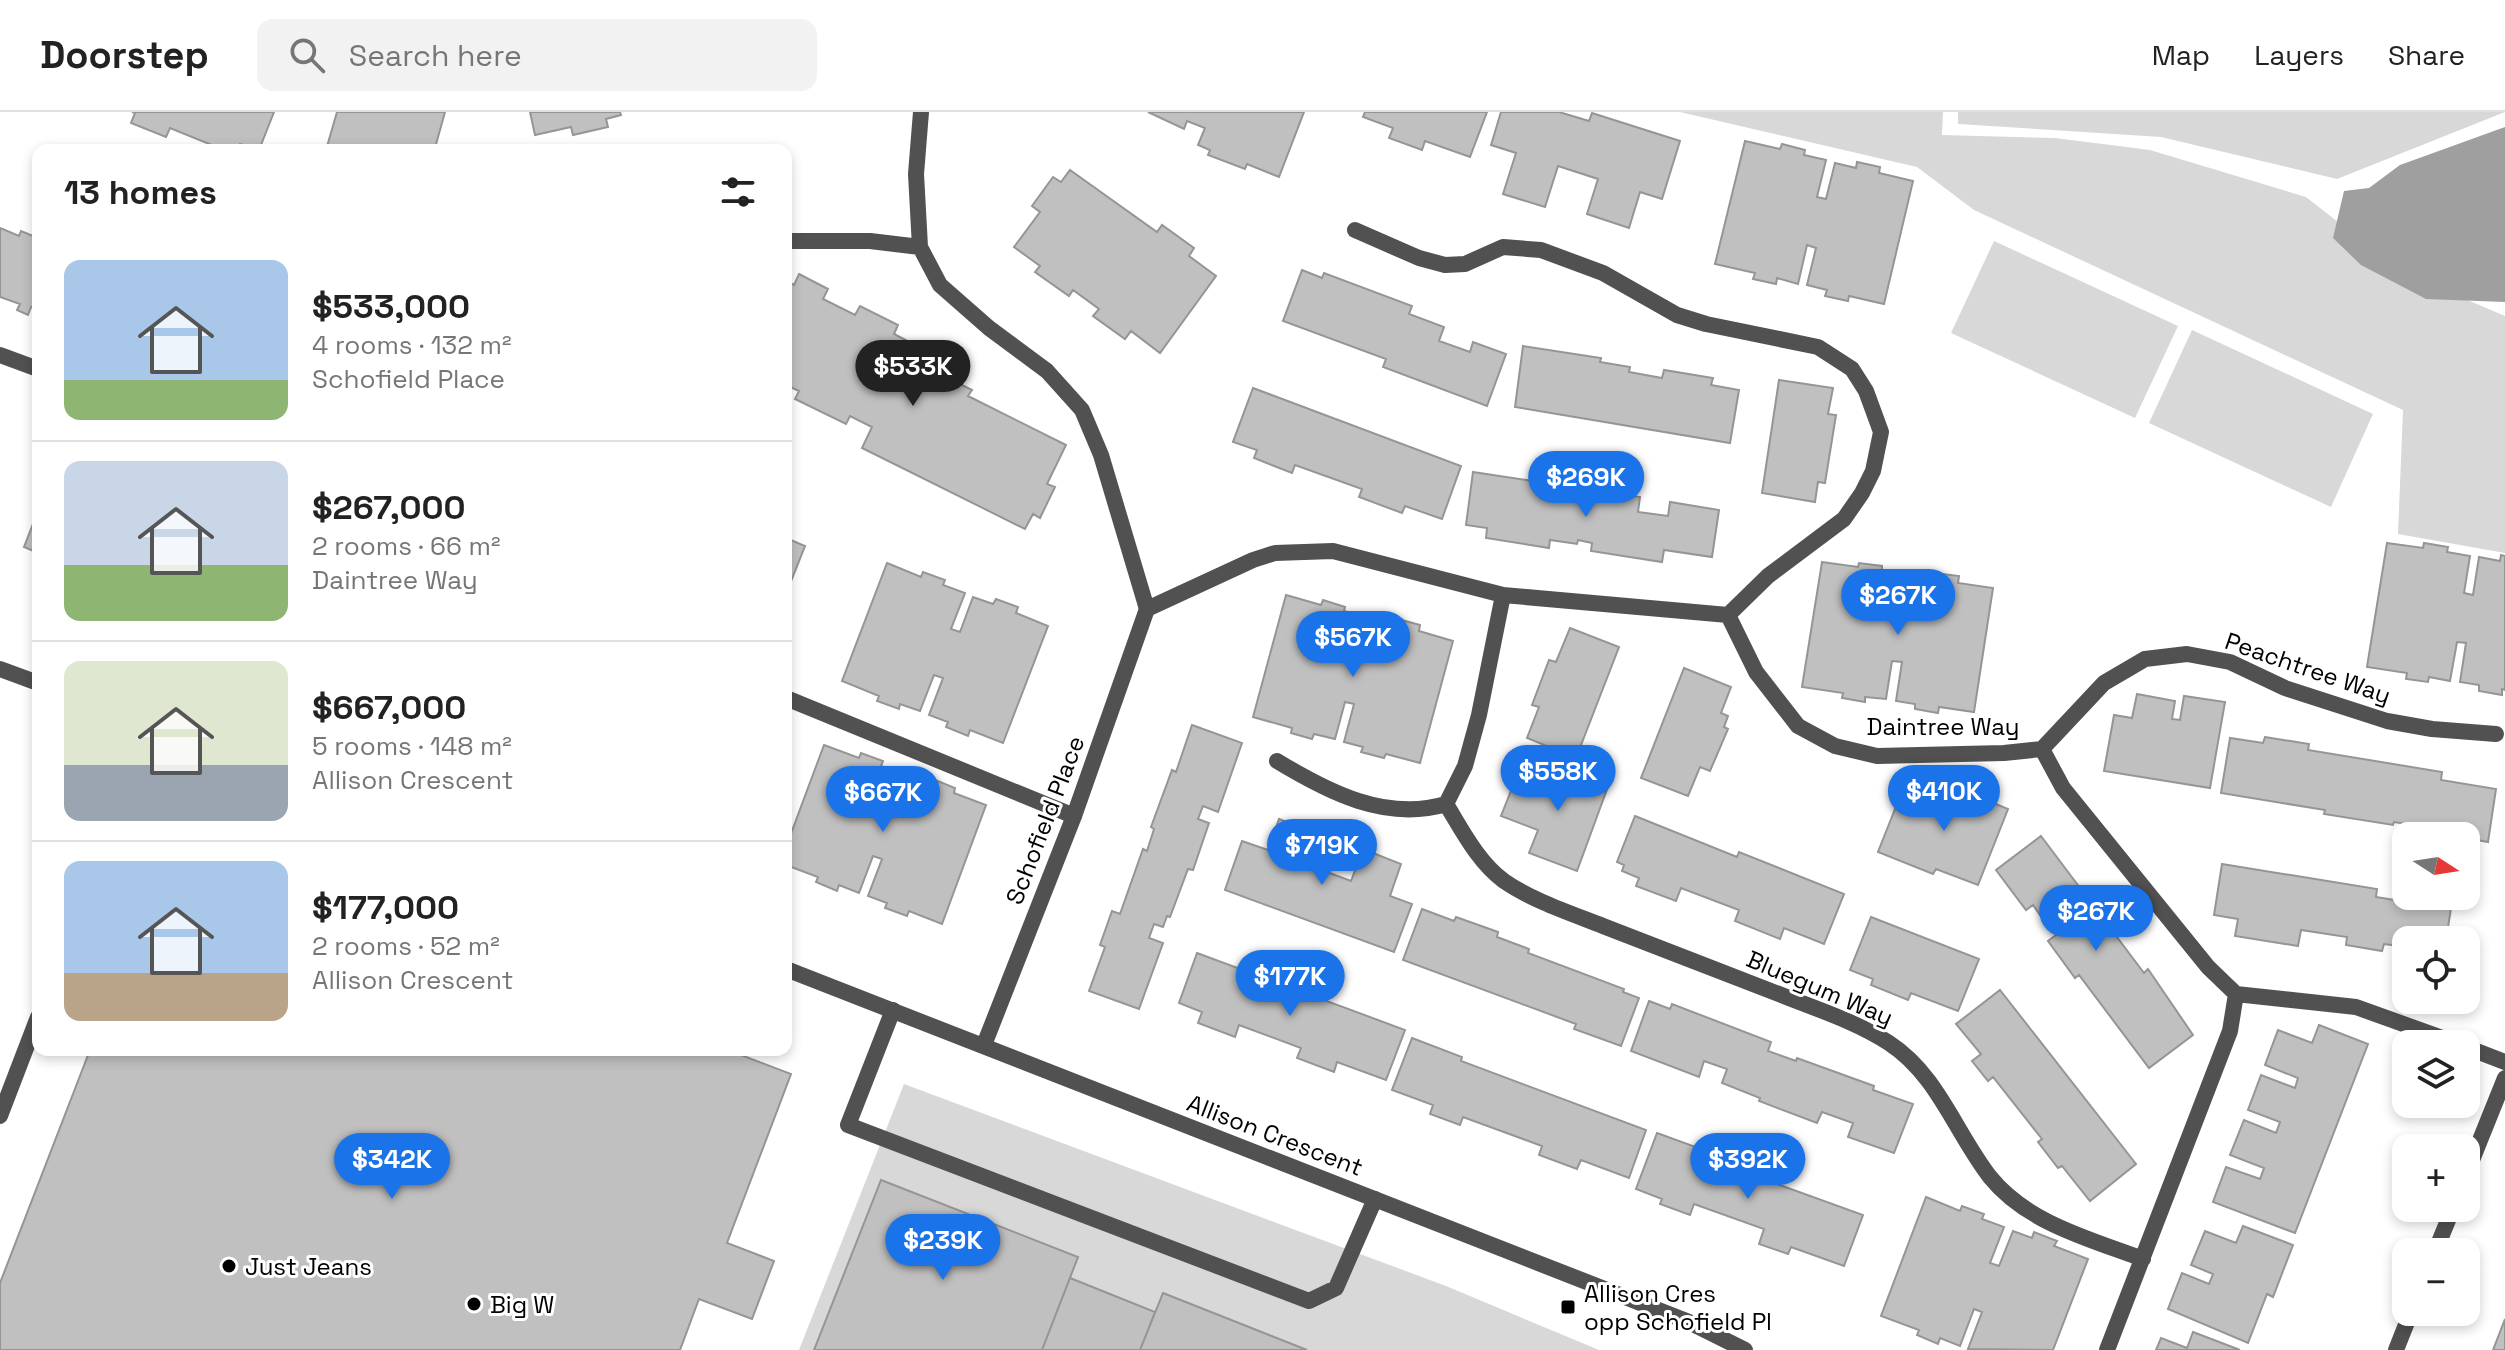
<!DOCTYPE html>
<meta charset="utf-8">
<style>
body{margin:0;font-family:"Space Grotesk",sans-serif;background:#f2f2f2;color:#222;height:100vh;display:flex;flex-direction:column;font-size:30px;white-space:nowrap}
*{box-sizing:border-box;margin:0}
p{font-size:26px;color:#767676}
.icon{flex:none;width:44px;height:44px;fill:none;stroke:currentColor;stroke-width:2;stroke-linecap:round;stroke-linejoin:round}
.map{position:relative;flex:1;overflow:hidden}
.details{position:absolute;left:32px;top:32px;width:760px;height:912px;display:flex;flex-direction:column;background:#fff;border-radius:16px;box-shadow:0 4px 12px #0003}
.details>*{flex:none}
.needle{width:52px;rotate:102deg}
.controls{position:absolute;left:2392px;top:710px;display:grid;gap:16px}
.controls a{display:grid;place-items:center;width:88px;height:88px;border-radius:16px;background:#fff;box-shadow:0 4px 12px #0003;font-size:40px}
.price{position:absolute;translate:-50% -68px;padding:0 18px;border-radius:28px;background:#1a73e8;color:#fff;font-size:26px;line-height:52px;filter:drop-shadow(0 2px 4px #0008)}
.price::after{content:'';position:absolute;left:50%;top:48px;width:24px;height:18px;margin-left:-12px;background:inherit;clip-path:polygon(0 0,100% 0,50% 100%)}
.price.selected{background:#222;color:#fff}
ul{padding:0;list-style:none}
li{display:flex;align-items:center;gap:24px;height:200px;padding:0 32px}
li+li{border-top:2px solid #e0e0e0}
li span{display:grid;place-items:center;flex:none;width:224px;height:160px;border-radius:16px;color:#555}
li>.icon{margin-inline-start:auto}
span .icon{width:96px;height:96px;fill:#fffc;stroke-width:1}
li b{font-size:34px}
h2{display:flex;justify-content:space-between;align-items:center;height:96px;padding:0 32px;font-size:34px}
header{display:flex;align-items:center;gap:48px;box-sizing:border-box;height:112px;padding:0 40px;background:#fff;border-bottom:2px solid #e0e0e0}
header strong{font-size:38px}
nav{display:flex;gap:44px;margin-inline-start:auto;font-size:28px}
.search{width:560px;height:72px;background:#f2f2f2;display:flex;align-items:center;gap:20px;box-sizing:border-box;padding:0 28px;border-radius:16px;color:#767676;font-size:30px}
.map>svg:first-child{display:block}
</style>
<header>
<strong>Doorstep</strong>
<div class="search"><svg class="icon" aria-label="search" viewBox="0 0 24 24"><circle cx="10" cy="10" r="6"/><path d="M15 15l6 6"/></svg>Search here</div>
<nav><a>Map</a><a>Layers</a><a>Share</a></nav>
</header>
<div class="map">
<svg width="2505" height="1238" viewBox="0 0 2505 1238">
<rect width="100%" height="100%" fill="#fff"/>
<!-- green -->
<path fill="#d8d8d8" d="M1680,0H1943L1942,23L2055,26L2150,38L2306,85L2402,160L2505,204V441L2398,422L2403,298L1974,98L1917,55Z
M1958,0H2505L2337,67L2161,25L1958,12Z
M1994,129L2178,214L2135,306L1951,221Z
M2192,218L2373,302L2331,395L2149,311Z
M904,972L1446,1174L1599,1238H799Z"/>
<!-- water -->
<path fill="#9f9f9f" d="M2505,15V190L2426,187L2361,153L2333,126L2344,79L2369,76L2400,53Z"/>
<!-- building -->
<path fill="#c0c0c0" stroke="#959595" stroke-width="2" d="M132,0H274L259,38L240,32L238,38H224L170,16L166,25L131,11L135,1Z
M337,0H445L435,36L441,38H326Z
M530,0H620L621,3L606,7L608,15L573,23L571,15L535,23Z
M1148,0H1304L1279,65L1247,52L1245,57L1208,43L1210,38L1198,33L1205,16L1187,9L1184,17Z
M1365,0H1487L1470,45L1425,29L1422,38L1389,26L1393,16L1363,5Z
M1501,0H1559L1589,9L1592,1L1680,29L1662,87L1640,80L1629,116L1587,102L1598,67L1558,54L1545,95L1503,82L1516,41L1491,33Z
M1745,29L1780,37L1782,32L1805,38L1804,43L1826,48L1817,85L1826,87L1835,51L1856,56L1857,50L1880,55L1879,61L1913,69L1884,192L1849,184L1848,189L1825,184L1827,178L1807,173L1816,136L1807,133L1798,172L1777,166L1776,172L1753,167L1755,161L1715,152Z
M1070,58L1157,120L1162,113L1194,136L1189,144L1216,164L1160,241L1131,219L1125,227L1093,204L1099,197L1073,178L1069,184L1035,160L1040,154L1014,135L1040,100L1032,94L1053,65L1061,70Z
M0,116L19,124L21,119L38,126V198L31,195L28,203L17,198L20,192L0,185Z
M1302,158L1322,166L1324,161L1412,194L1409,202L1444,215L1439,229L1470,240L1473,230L1506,242L1487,294L1383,255L1386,247L1283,209Z
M799,162L828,177L823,187L855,203L860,194L898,213L894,222L921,236L911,256L935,268L938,261L972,278L968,284L1066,333L1047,372L1055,375L1040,406L1033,402L1025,417L862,336L872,315L850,304L846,312L795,287L799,279L786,273V169L794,173Z
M1523,234L1601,246L1600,250L1630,255L1629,260L1662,266L1664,258L1713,266L1711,273L1739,278L1730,331L1515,295Z
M1779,268L1833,276L1828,302L1836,303L1825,371L1818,370L1815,390L1762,381Z
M1253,276L1461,354L1442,407L1405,394L1402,401L1359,385L1362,377L1295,353L1292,361L1254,346L1257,338L1233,330Z
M1473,360L1640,385L1638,400L1668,404L1670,390L1719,398L1712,445L1664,438L1662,450L1591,439L1592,431L1578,428L1577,432L1550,428L1549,436L1486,426L1487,416L1466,413Z
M38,399V441L24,435Z
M786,426L805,434L786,482Z
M2387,431L2423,436L2424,431L2448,435L2447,440L2470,444L2464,481L2473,483L2479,445L2500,449L2501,443L2505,444V578L2502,577V583L2479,579V573L2460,570L2466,531L2457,530L2450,569L2429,565L2428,570L2406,567L2407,561L2367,555Z
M1822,450L1858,455L1859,451L1882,454V459L1904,462L1899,500L1908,501L1913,464L1934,467L1935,461L1959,464L1958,471L1993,476L1974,600L1939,595L1938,601L1915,597V592L1896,589L1902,550L1892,549L1886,587L1865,585V590L1842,586L1843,581L1802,575Z
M887,451L921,465L923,460L945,468L943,473L965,481L951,517L960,520L973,485L993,492L996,487L1018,495L1016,501L1048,514L1003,631L970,618L968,624L946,615L948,610L929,603L943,566L934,563L920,599L900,592L899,597L877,589L879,584L842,569Z
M1286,483L1321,493L1323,488L1345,495L1344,499L1367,505L1357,542L1366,544L1376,508L1396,513L1398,507L1420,513L1419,519L1453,529L1420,651L1386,642L1384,646L1361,640L1363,635L1344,630L1354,592L1345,590L1335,627L1314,622L1312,627L1291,621L1292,616L1253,605Z
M1570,516L1619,535L1576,646L1527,626L1539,595L1532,593L1549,548L1556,550Z
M1684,556L1731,575L1721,601L1728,604L1724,615L1728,617L1710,659L1700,655L1688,684L1641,666Z
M2137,582L2175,589L2172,607L2180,608L2184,584L2225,590L2210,676L2104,659L2114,603L2132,606Z
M1192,613L1242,631L1218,700L1203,694L1198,707L1209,711L1193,758L1188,757L1170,805L1167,804L1163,815L1154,812L1149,826L1163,831L1139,897L1089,879L1105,835L1100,833L1112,799L1120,802L1143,737L1147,739L1154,717L1151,715L1172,658L1176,660Z
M2265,625L2309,632L2308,638L2442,660L2441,668L2496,677L2488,730L2466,726V724L2438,722V717L2394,710L2393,713L2324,702L2325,698L2221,681L2230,626L2263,631Z
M824,633L859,646L861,641L883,649L881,654L903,662L889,698L898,701L911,666L931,673L933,667L955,676L954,681L986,693L942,812L909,799L907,804L885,796L887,791L868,784L882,747L873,744L859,781L839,773L837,779L816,770L818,765L786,753V735Z
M1564,651L1610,669L1577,759L1529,741L1538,718L1501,704L1518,661L1554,676Z
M1925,666L1960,680L1952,700L1964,704L1972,682L2008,697L1978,773L1936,757L1933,762L1878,740L1901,682L1916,688Z
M1635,704L1737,745L1739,740L1844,782L1824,832L1784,816L1780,827L1735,809L1739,798L1681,776L1676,789L1636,774L1639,766L1622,759L1624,753L1617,750Z
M1279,707L1320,722L1308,753L1351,769L1363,737L1401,752L1390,784L1412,792L1394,840L1225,778L1242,729L1268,738Z
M2041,724L2144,861L2148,857L2193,923L2149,956L2079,863L2075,866L2048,829L2060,820L2045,799L2040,803L2033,793L2026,798L1996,758Z
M2222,752L2377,777L2376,785L2401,789L2403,782L2452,790L2446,828H2406V835L2384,832L2382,839L2346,833L2347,825L2301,818L2298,834L2235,824L2238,807L2214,803Z
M1422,797L1454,809L1456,805L1498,820L1497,825L1529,837L1528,841L1624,877L1623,880L1639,886L1621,934L1574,917L1576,912L1403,848Z
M1871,805L1979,847L1958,899L1911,881L1908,888L1871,873L1873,867L1850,858Z
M1197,841L1405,918L1386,968L1337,950L1334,960L1297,946L1301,936L1239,913L1235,925L1198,911L1202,900L1179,891Z
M2000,878L2136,1052L2090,1089L2062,1054L2058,1056L2038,1030L2042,1027L1993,965L1988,969L1972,949L1981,942L1956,912Z
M1649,889L1670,897L1672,892L1771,930L1768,939L1796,949L1797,946L1874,974L1873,978L1913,992L1894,1041L1848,1025L1853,1011L1822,1000L1817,1011L1759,989L1760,986L1722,971L1727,957L1704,949L1699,965L1631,939Z
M2319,913L2368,932L2295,1121L2213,1090L2226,1055L2260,1067L2264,1056L2230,1043L2244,1008L2276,1021L2280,1010L2248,998L2261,963L2295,976L2298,966L2265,953L2278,918L2312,931Z
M1412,926L1462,945L1461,949L1646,1018L1629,1066L1581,1048L1577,1057L1539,1043L1542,1034L1463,1005L1460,1013L1430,1002L1433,993L1392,978Z
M90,938H728L791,962L727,1131L774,1149L752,1207L699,1187L680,1238H0V1171Z
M1657,1021L1715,1042L1713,1048L1729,1054L1731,1050L1765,1062L1763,1067L1863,1103L1844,1154L1791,1135L1788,1142L1759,1132L1764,1117L1694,1092L1690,1103L1660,1092L1662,1087L1636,1077Z
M881,1068L1078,1145L1042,1238H814Z
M1926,1085L1960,1099L1962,1094L1984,1102L1982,1107L2004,1115L1990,1151L1999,1154L2013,1119L2032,1126L2034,1120L2057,1129L2054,1134L2088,1147L2053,1238L1968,1237L1982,1200L1974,1197L1960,1234L1940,1226L1938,1232L1917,1223L1919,1218L1881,1204Z
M2243,1114L2293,1133L2273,1185L2267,1182L2248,1231L2168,1197L2182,1161L2209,1172L2213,1162L2191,1153L2205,1119L2236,1131Z
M1070,1166L1155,1200L1140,1238H1042Z
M1163,1181L1307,1238H1140Z
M2505,1207V1238H2493Z
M2193,1220L2240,1238H2156L2161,1226L2187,1236Z"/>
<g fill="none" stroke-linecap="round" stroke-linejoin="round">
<!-- service -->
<path stroke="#515151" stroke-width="16" d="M921,0L916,62L920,135L940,173L989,216L1047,259L1082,298L1101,343L1147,497
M786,129H870L920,135
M0,243L38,257
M786,586L1074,704
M893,898L848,1013L1309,1189L1336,1176L1375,1087"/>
<!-- minor -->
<path stroke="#515151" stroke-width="16" d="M1355,118L1419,146L1445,153L1465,152L1503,135L1541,138L1603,161L1677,203L1706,212L1818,235L1852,257L1866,279L1881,320L1873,359L1862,381L1844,407L1768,464L1728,503
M2042,637L2104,571L2145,547L2187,542L2230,550L2285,576L2387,609L2432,617L2496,622
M1277,649C1328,680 1386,710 1446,692L1465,654L1479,603L1503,483
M1446,692C1462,718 1478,750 1504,769C1533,789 1570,801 1603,814C1663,837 1724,861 1784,884C1819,898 1857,910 1889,931C1938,963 1955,1020 1990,1065C2027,1111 2090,1127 2143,1147
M984,933L1074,704L1147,497L1253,448L1275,441L1333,439L1503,483L1728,503L1756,560L1798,614L1835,634L1877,644L2004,641L2042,637L2063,676L2208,855L2236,882L2356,895L2459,932
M2466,935L2505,950
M0,1004L38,905
M2466,1063L2505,966
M2435,1140L2453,1096
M2107,1238L2230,919L2236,882
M2396,1238L2411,1200"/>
<!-- tertiary -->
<path stroke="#515151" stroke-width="16" d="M0,557L38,571
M786,857L1689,1210L1745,1238"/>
</g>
<!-- markers -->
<g fill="#000" stroke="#fff" stroke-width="3">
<circle cx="229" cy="1154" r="8"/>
<circle cx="474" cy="1192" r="8"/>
<rect x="1560" y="1187" width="16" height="16" rx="4"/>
</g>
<g text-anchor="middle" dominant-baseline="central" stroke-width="6" stroke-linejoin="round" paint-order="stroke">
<!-- street labels -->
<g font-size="24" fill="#000" stroke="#fff">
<text transform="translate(2308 556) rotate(19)">Peachtree Way</text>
<text x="1943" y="614">Daintree Way</text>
<text transform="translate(1045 708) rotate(-69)">Schofield Place</text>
<text transform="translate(1820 876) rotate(23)">Bluegum Way</text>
<text transform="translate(1275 1023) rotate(21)">Allison Crescent</text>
</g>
<!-- poi labels -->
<g font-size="24" fill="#000" stroke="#fff" text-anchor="start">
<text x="245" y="1154">Just Jeans</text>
<text x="1584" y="1181">Allison Cres<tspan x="1584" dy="28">opp Schofield Pl</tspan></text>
<text x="490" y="1192">Big W</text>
</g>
</g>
</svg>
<div class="controls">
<a><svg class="needle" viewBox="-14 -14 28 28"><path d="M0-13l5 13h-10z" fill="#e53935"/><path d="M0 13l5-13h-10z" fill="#767676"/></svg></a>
<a><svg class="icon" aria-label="locate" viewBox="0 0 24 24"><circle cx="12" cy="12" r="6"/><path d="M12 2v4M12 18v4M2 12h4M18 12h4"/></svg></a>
<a><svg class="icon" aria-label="layers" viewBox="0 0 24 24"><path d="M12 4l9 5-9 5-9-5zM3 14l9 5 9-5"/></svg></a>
<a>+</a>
<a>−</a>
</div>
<b class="price selected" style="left:913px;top:296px">$533K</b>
<b class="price" style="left:1586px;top:407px">$269K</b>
<b class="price" style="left:1898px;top:525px">$267K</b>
<b class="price" style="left:1353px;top:567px">$567K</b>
<b class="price" style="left:1558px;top:701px">$558K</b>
<b class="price" style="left:1944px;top:721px">$410K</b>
<b class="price" style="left:883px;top:722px">$667K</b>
<b class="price" style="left:1322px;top:775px">$719K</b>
<b class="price" style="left:2096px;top:841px">$267K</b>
<b class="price" style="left:1290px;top:906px">$177K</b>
<b class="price" style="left:392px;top:1089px">$342K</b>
<b class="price" style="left:1748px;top:1089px">$392K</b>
<b class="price" style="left:943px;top:1170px">$239K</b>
<section class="details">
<h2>13 homes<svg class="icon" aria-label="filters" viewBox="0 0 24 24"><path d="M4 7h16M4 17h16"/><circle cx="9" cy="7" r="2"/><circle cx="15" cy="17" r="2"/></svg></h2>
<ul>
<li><span style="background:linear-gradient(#a9c7e8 75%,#8fb573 0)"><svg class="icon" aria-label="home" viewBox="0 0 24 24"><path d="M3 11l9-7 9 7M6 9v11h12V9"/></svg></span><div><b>$533,000</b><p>4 rooms · 132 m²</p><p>Schofield Place</p></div></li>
<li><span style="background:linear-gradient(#c9d6e8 65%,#8fb573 0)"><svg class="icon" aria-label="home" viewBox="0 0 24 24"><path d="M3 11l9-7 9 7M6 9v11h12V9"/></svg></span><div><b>$267,000</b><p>2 rooms · 66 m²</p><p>Daintree Way</p></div></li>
<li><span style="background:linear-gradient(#dfe7d0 65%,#9aa5b1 0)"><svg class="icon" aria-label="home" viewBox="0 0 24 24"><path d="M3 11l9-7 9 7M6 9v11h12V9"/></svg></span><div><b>$667,000</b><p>5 rooms · 148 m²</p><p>Allison Crescent</p></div></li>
<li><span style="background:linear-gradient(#a9c7e8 70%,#b9a48a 0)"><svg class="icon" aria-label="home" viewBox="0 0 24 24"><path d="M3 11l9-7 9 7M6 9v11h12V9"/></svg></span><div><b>$177,000</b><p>2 rooms · 52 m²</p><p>Allison Crescent</p></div></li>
</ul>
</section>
</div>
